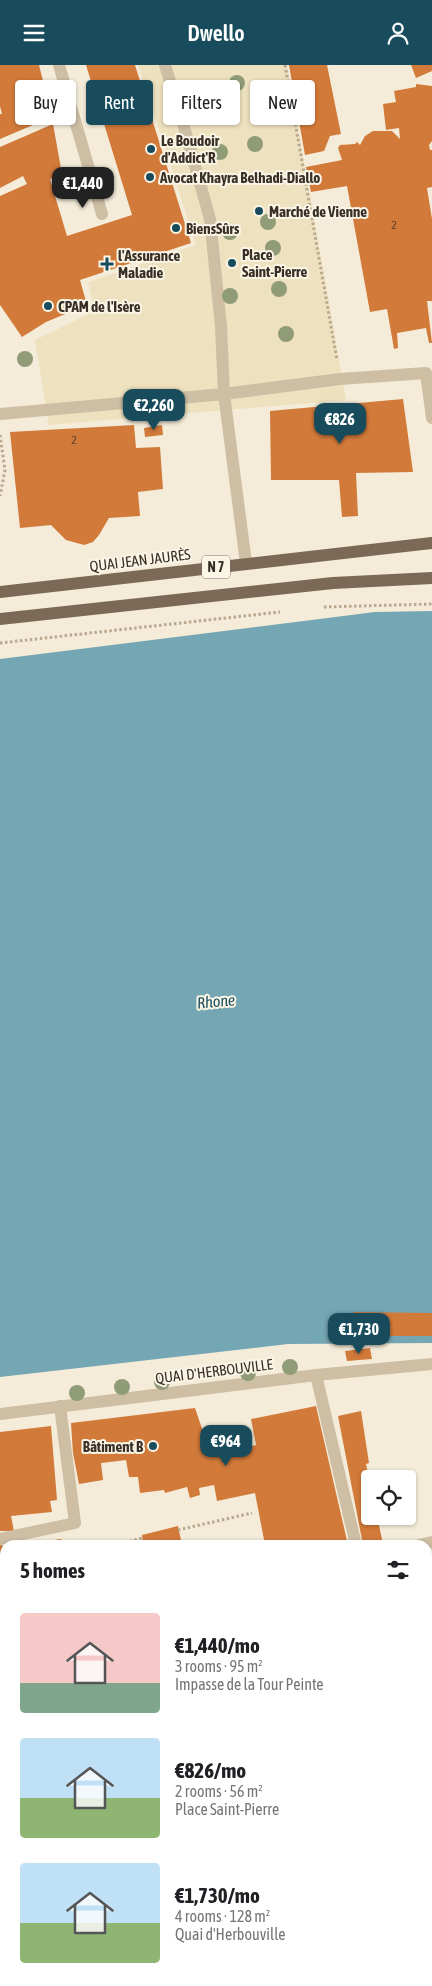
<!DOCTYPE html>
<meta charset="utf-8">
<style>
body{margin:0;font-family:"Asap Condensed",sans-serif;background:#f2f2f2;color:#202124;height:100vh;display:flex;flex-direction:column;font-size:19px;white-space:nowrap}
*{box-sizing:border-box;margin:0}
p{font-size:16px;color:#757577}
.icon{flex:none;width:28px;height:28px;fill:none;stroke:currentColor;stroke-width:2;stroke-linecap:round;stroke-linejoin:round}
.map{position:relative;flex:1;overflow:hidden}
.details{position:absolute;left:0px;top:1475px;width:432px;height:446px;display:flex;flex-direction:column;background:#fff;border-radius:15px 15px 0 0;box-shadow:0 1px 4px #0004}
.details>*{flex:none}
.guide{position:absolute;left:15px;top:15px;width:402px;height:45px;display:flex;gap:10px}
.fabs{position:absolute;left:361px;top:1405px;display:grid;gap:10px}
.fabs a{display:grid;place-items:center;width:55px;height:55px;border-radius:5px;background:#fff;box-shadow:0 1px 4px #0004;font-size:25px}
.price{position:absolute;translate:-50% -42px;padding:0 11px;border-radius:10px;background:#184c5d;color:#fff;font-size:16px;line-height:32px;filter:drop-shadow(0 1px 2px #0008)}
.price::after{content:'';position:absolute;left:50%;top:30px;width:15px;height:11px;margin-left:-8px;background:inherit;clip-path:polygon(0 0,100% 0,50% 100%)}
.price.current{background:#222;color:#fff}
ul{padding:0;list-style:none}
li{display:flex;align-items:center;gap:15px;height:125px;padding:0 20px}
li span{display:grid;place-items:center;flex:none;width:140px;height:100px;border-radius:5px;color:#555}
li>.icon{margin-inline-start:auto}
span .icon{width:60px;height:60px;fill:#fffc;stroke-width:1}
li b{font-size:21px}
h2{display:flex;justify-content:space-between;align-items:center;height:60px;padding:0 20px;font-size:21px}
.pill{padding:0 18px;border-radius:5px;background:#fff;box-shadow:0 1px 4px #0004;font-size:18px;line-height:45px}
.pill.current{background:#184c5d;color:#fff}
header{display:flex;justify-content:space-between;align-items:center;height:65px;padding:0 20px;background:#184c5d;color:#fff;font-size:22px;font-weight:600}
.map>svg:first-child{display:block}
</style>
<header><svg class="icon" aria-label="menu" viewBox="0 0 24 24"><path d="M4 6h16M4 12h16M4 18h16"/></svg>Dwello<svg class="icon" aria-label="person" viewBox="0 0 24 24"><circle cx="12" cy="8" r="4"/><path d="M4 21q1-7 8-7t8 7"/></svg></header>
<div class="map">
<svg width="432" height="1921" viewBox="0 0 432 1921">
<rect width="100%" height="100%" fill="#f4ecd9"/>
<!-- plaza -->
<path fill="#eee1bf" d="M138,0H287L346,335L49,360L35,275L95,246L88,217L196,180Z"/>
<!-- water -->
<path fill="#75a6b4" d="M432,546V1278L288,1279L0,1312V594L375,547Z"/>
<!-- building -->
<path fill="#d27a3a" d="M0,0H39L52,52L0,74V49H2L0,41Z
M86,0H135L191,178L80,215L87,240L46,257L22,272L0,240V131L27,119L23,111L0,123V82L53,59L62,109L50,114L67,171L132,150Z
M289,0H327L341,69L330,71L324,86L305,90Z
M411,0H432V6L416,13Z
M416,19L432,21V76L429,80L430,85H432V122L427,123L432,154V236H427L432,278H429L426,263L397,268L398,283L394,284L387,244L370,247L347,121L311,127L306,102L342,95L338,83L340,80L355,79L357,77L360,80L365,71L373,66H392L400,74L399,63L386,65L383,39L396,37L394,26L416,22Z
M403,334L413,407L356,408L358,451L342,452L339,415H271L270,346Z
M134,360L136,383L160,382L163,424L138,427L140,451L109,453L99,470L93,477L84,480L66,475L51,460L20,463L10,367Z
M162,360L163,370L145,372L144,363Z
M355,1247L432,1248V1271H356L349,1268L344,1256L347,1251Z
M370,1283L372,1294L347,1296L345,1286Z
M316,1341L348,1480H265L255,1428L217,1436L214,1420L199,1423L200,1430L190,1433L187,1422L165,1428L164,1425L140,1428L138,1412H129L126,1395L101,1398L103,1415L79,1419L73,1388L71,1358L195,1343L211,1390L256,1380L251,1354Z
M361,1346L369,1398L366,1399L370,1419V1451H377L383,1479L379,1480H363L338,1351Z
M51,1361L57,1435L50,1436L52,1447L11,1451L14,1466H0V1367Z
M178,1461L182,1480H143L142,1470Z
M61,1474L63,1480H29V1479Z
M0,1480L5,1481V1569L0,1570Z
M432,1488V1512L428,1515V1489Z
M5,1589V1649L0,1650V1590Z
M432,1621V1656L428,1658V1622Z
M432,1663V1686H430L428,1678V1664Z
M428,1703L432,1709V1902L428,1893Z
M0,1805L5,1808V1913L0,1917Z
M64,1916H178L181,1921H59Z
M224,1916H304L301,1919L302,1921H229Z
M330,1916H350L345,1921H334Z"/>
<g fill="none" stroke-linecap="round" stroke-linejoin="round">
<!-- path -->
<path stroke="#b9a88e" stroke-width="3" stroke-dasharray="2.5 2.5" stroke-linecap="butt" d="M285,0L337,295
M0,370L5,405L0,431
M324,542L432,539
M0,578L280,547
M178,1465L252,1448
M115,1480L142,1473
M428,1689L432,1693"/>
<!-- minor -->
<path stroke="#cdbea4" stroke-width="12" d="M59,0L102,149
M165,0L185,65L210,154L221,261L224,329L246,498
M0,349L224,329L340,314L426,308L432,353
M316,1310L356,1480
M0,1349L316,1310L432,1299
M0,1474L75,1458L60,1341
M419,1480L432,1477
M0,1581L5,1580
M201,1916L205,1921"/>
<!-- major -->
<path stroke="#7b6956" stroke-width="12" d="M0,527L432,478
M0,554L333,518L432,513
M428,1542L432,1538
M26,1921L31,1916"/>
</g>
<!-- trees -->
<g fill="#909b78">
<circle cx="237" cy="18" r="8"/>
<circle cx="197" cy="29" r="8"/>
<circle cx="255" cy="79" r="8"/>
<circle cx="220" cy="87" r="8"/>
<circle cx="268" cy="157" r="8"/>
<circle cx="230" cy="167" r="8"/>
<circle cx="273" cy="183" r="8"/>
<circle cx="279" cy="224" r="8"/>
<circle cx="230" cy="231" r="8"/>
<circle cx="286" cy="269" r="8"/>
<circle cx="25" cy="294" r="8"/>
<circle cx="290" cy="1302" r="8"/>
<circle cx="248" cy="1308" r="8"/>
<circle cx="162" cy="1317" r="8"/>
<circle cx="122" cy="1322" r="8"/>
<circle cx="77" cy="1328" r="8"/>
</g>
<!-- markers -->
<g fill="#184c5d" stroke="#fbf5e6" stroke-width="2">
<circle cx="151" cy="84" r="5"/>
<circle cx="150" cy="112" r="5"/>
<circle cx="259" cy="146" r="5"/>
<circle cx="176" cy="163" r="5"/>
<circle cx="232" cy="198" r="5"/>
<path d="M104.5 191.5h5v5h5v5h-5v5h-5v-5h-5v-5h5z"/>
<circle cx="48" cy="241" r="5"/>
<circle cx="153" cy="1381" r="5"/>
</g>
<g text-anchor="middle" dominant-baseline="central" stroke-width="4" stroke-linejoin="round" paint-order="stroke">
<!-- number labels -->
<g font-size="12" fill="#5e422b">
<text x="394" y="160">2</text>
<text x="74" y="375">2</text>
</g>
<!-- shield labels -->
<rect fill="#fbf5e6" stroke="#726a60" stroke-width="1" x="202" y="490.5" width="28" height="23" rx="4"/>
<g font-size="14" font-weight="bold" fill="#382f26">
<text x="216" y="502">N 7</text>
</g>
<!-- poi labels -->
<g font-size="15" font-weight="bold" fill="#382f26" stroke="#fbf5e6" text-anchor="start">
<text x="161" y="75">Le Boudoir<tspan x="161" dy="17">d'Addict'R</tspan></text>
<text x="160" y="112">Avocat Khayra Belhadi-Diallo</text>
<text x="269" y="146">Marché de Vienne</text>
<text x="186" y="163">BiensSûrs</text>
<text x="242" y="189">Place<tspan x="242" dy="17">Saint-Pierre</tspan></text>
<text x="118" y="190">l'Assurance<tspan x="118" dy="17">Maladie</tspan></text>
<text x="58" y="241">CPAM de l'Isère</text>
<text x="143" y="1381" text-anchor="end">Bâtiment B</text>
</g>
<!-- street labels -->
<g font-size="15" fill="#382f26" stroke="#fbf5e6">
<text transform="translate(140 495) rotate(-7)">QUAI JEAN JAURÈS</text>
<text transform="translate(214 1306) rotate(-7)">QUAI D'HERBOUVILLE</text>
</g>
<!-- water labels -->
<g font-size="16" font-style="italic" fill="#184c5d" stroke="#fbf5e6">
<text transform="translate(216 936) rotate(-5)">Rhone</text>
</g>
</g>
</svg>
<div class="fabs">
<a><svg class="icon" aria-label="locate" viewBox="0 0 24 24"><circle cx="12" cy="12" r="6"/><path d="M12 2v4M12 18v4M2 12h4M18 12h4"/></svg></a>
</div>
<b class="price current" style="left:83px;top:144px">€1,440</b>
<b class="price" style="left:154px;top:366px">€2,260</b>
<b class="price" style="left:340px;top:380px">€826</b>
<b class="price" style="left:359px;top:1290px">€1,730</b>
<b class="price" style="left:226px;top:1402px">€964</b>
<div class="guide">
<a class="pill">Buy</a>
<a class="pill current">Rent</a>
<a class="pill">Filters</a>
<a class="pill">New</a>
</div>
<section class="details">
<h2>5 homes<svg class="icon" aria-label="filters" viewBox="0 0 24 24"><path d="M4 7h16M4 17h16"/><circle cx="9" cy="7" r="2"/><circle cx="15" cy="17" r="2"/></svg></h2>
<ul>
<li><span style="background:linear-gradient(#f6c9c9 70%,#7fa58c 0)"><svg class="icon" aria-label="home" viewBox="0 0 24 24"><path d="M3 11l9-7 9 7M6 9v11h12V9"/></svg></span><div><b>€1,440/mo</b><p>3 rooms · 95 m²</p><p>Impasse de la Tour Peinte</p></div></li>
<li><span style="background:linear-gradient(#bfe0f5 60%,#8fb573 0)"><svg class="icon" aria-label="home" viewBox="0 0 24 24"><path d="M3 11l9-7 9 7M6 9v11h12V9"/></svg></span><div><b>€826/mo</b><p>2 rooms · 56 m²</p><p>Place Saint-Pierre</p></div></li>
<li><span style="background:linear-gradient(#bfe0f5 60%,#8fb573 0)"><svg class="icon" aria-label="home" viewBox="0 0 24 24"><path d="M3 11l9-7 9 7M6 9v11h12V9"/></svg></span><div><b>€1,730/mo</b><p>4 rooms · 128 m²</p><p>Quai d'Herbouville</p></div></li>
</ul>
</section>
</div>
